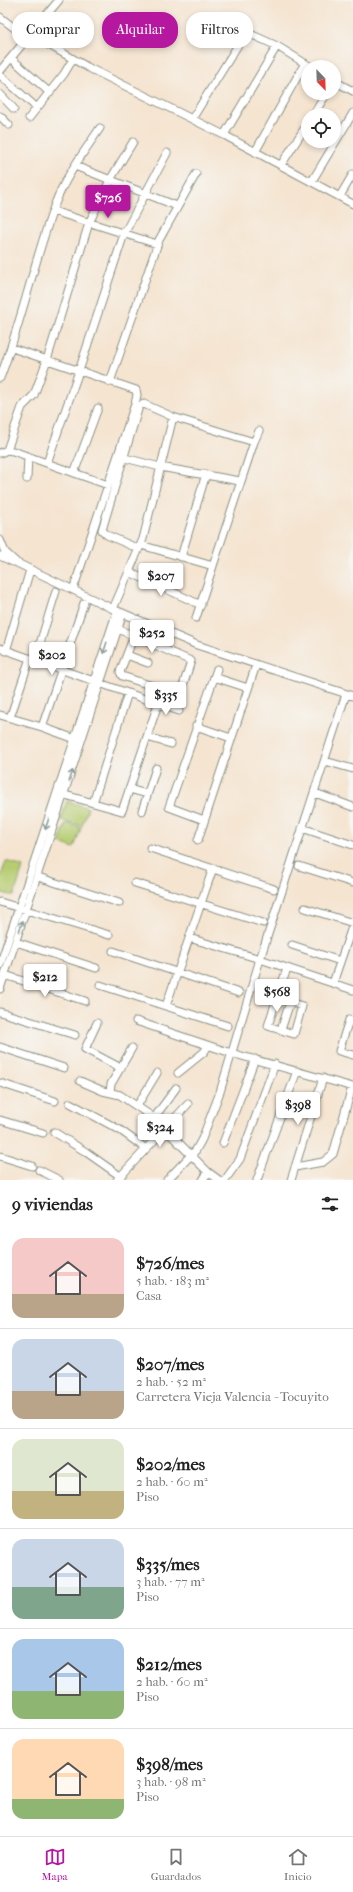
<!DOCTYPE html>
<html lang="es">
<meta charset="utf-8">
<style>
body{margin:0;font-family:"IM FELL French Canon",serif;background:#f6f6f6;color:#222;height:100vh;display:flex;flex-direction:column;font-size:15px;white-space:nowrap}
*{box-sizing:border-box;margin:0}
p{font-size:13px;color:#767676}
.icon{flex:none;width:22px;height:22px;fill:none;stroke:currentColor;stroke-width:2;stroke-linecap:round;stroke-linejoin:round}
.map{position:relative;height:1180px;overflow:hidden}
.side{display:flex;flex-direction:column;background:#fff;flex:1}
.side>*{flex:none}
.guide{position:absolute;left:12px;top:12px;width:329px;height:36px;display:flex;gap:8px}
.needle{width:26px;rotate:157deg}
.fabs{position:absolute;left:301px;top:60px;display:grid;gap:8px}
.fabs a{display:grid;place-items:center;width:40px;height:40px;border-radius:50%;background:#fff;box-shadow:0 2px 6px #0003;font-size:20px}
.price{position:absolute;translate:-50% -34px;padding:0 9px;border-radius:4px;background:#fff;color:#222;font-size:13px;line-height:26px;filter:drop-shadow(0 1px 2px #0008)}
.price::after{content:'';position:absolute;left:50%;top:24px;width:12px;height:9px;margin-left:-6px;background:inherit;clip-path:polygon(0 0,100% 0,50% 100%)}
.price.current{background:#b5179e;color:#fff}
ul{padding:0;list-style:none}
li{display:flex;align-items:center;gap:12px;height:100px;padding:0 12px}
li+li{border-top:1px solid #e0e0e0}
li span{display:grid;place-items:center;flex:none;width:112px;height:80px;border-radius:12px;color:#555}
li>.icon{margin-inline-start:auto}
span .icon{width:48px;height:48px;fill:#fffc;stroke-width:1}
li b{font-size:17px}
h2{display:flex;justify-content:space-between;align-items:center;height:48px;padding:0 12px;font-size:17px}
.chip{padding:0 14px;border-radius:16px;background:#fff;box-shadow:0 2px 6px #0003;font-size:14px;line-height:36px}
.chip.current{background:#b5179e;color:#fff}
.dock{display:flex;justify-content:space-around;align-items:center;height:56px;border-top:1px solid #e0e0e0;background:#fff;font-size:11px;color:#767676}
.dock a{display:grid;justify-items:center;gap:2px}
.dock .current{color:#b5179e}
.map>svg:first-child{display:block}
</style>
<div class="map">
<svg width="353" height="1180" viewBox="0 0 353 1180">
<rect width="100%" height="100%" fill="#f6f6f2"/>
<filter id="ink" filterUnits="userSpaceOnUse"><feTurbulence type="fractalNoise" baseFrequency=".025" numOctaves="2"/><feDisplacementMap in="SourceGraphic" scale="8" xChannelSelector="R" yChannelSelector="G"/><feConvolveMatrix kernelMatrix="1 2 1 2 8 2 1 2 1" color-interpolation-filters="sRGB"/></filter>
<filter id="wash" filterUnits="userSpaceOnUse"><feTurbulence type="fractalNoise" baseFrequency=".012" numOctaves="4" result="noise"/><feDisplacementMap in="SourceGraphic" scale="16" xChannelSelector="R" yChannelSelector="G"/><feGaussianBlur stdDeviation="0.9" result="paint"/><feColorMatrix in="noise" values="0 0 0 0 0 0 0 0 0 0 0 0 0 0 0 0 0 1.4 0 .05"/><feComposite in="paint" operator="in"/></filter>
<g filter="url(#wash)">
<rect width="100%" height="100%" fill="#f5e4d0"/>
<!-- green -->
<path fill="#b6cc70" stroke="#6a8452" d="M67,801L88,808L82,826L61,820Z
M66,823L81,828L74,848L59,843Z
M6,861L23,867L14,896L0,892V879Z"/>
</g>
<g filter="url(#ink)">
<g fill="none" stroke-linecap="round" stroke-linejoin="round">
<!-- minor casing -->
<g stroke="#8a9082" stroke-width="9">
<path id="minor" d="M0,17L27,38
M30,34L89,68L224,135L353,204
M11,58L50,93
M0,71L59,0
M0,75L37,108
M334,81L353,91
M0,94L14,109
M313,115L327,93
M0,116L9,125
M29,118L64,74L73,59
M192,119L246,32L277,46L311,67
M224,135L277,46
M255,152L305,63
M281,165L308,123
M75,166L177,206
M312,181L353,113
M340,196L353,174
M53,211L157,244
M12,348L136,390L137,395L135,404L73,590
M0,378C22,321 34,261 55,204C65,177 84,152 100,128
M110,382L159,240L196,174
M254,442L259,431
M7,450L22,407L34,395L47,360L89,223L110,180L133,142
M0,453L7,450L13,451L108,485
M125,458L160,467L240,481
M47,463L79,371L124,234L167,153
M74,473L98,408
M27,479L28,456
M0,540L5,552L17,563L113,609L197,645L353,696
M139,549L107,535L102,530L139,406L144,404L173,417L254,442L213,566L141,545
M0,556L13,562
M181,557L206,474
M129,572L201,605
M113,609L143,539L173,417
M196,618L213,566
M118,629L191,661L180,695L122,676L120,672L134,636
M0,648L179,711
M6,651L30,570
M127,655L148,663
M35,660L56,591
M214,677L248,688
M346,694L260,959L353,990
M0,715L42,727L78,740
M10,718L30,658
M196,726L231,738
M42,727L84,603
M147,737L171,744
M325,761L353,769
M129,789L147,794
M315,793L353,807
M65,795L122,811L158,704
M93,803L128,693
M142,811L156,768
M204,820L169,807L217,669
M302,828L353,845
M198,840L256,665
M150,848L274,889
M299,866L353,883
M38,877L119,903
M135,883L263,923
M0,902L109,935
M305,908L353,923
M16,942L96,968
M292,945L340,961
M113,951L239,993
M0,965L117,611
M5,975L85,1001
M333,983L353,924
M100,985L228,1026
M0,989L123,613
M277,998L302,1006L294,1034L268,1026C274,1007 280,988 287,969
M166,1006L213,868
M0,1012L75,1035
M136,1021L231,1053L353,1087
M353,1022L349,1020L339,1051L353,1055
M97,1023L85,1049L121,1068
M281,1030L290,1002
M0,1047L64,1068
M178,1073L204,1052L208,1046
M80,1081L103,1091L120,1095L154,1118L208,1172L219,1180
M0,1083L55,1101
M110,1092L111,1084L132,1048
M70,1103L120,1130L145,1148
M137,1106L157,1073
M154,1118L176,1088
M0,1120L43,1133
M54,1132L86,1152L120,1176
M223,1143L255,1059
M0,1156L32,1166
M295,1167L323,1162L333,1154L352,1087
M39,1170L59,1180
M117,1180L188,1104
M167,1180L196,1150L202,1139L220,1092L260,959L189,938
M203,1180L208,1172
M225,1180L240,1159L275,1064
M257,1180L297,1071
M291,1180L323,1078"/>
</g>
<!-- minor -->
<use href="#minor" stroke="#fff" stroke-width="7"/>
</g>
<!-- one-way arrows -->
<defs><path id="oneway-shaft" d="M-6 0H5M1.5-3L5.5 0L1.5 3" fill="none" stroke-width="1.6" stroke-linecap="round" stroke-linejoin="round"/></defs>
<g stroke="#8f9e9a">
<use href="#oneway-shaft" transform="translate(105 648) rotate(108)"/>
<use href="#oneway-shaft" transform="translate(71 776) rotate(-72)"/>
<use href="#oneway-shaft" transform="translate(47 824) rotate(108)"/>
<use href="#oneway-shaft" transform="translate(21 926) rotate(-71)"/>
</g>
</g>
</svg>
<div class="fabs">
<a><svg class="needle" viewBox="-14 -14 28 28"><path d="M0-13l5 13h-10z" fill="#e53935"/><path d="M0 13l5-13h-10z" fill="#767676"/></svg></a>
<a><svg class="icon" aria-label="locate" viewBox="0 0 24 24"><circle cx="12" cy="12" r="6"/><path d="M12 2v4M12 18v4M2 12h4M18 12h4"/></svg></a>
</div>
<b class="price current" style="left:108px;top:219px">$726</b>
<b class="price" style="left:161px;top:597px">$207</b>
<b class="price" style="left:152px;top:654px">$252</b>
<b class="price" style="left:52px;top:676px">$202</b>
<b class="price" style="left:166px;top:716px">$335</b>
<b class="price" style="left:45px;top:998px">$212</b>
<b class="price" style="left:277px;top:1013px">$568</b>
<b class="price" style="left:298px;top:1126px">$398</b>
<b class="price" style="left:160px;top:1148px">$324</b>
<div class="guide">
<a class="chip">Comprar</a>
<a class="chip current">Alquilar</a>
<a class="chip">Filtros</a>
</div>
</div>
<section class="side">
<h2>9 viviendas<svg class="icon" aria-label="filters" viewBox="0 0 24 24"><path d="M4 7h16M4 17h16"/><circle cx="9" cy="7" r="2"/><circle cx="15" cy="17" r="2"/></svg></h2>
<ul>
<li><span style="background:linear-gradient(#f6c9c9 70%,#b9a48a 0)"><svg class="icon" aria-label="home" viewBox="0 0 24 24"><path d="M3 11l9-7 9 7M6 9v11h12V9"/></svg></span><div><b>$726/mes</b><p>5 hab. · 183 m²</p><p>Casa</p></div></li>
<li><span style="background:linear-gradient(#c9d6e8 65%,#b9a48a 0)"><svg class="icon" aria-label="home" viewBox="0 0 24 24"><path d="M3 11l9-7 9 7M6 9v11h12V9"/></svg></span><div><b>$207/mes</b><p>2 hab. · 52 m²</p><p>Carretera Vieja Valencia - Tocuyito</p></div></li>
<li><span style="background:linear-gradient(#dfe7d0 65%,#c2b280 0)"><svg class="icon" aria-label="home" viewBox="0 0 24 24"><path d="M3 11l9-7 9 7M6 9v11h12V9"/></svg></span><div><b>$202/mes</b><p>2 hab. · 60 m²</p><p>Piso</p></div></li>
<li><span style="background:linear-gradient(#c9d6e8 60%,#7fa58c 0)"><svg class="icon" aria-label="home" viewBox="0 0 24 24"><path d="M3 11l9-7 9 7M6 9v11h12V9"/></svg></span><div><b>$335/mes</b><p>3 hab. · 77 m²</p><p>Piso</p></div></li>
<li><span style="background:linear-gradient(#a9c7e8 65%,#8fb573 0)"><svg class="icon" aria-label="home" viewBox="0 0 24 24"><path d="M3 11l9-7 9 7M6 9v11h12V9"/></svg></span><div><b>$212/mes</b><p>2 hab. · 60 m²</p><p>Piso</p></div></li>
<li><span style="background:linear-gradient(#ffd9b3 75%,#8fb573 0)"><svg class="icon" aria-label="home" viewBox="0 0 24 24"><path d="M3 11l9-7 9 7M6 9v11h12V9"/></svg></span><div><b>$398/mes</b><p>3 hab. · 98 m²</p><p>Piso</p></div></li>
</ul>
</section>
<nav class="dock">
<a class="current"><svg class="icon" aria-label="map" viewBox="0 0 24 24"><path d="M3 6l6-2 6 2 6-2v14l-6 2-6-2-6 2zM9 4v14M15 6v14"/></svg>Mapa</a>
<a><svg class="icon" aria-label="saved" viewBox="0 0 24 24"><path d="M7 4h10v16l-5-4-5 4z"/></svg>Guardados</a>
<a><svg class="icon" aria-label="home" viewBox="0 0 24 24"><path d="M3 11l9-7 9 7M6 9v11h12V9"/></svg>Inicio</a>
</nav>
